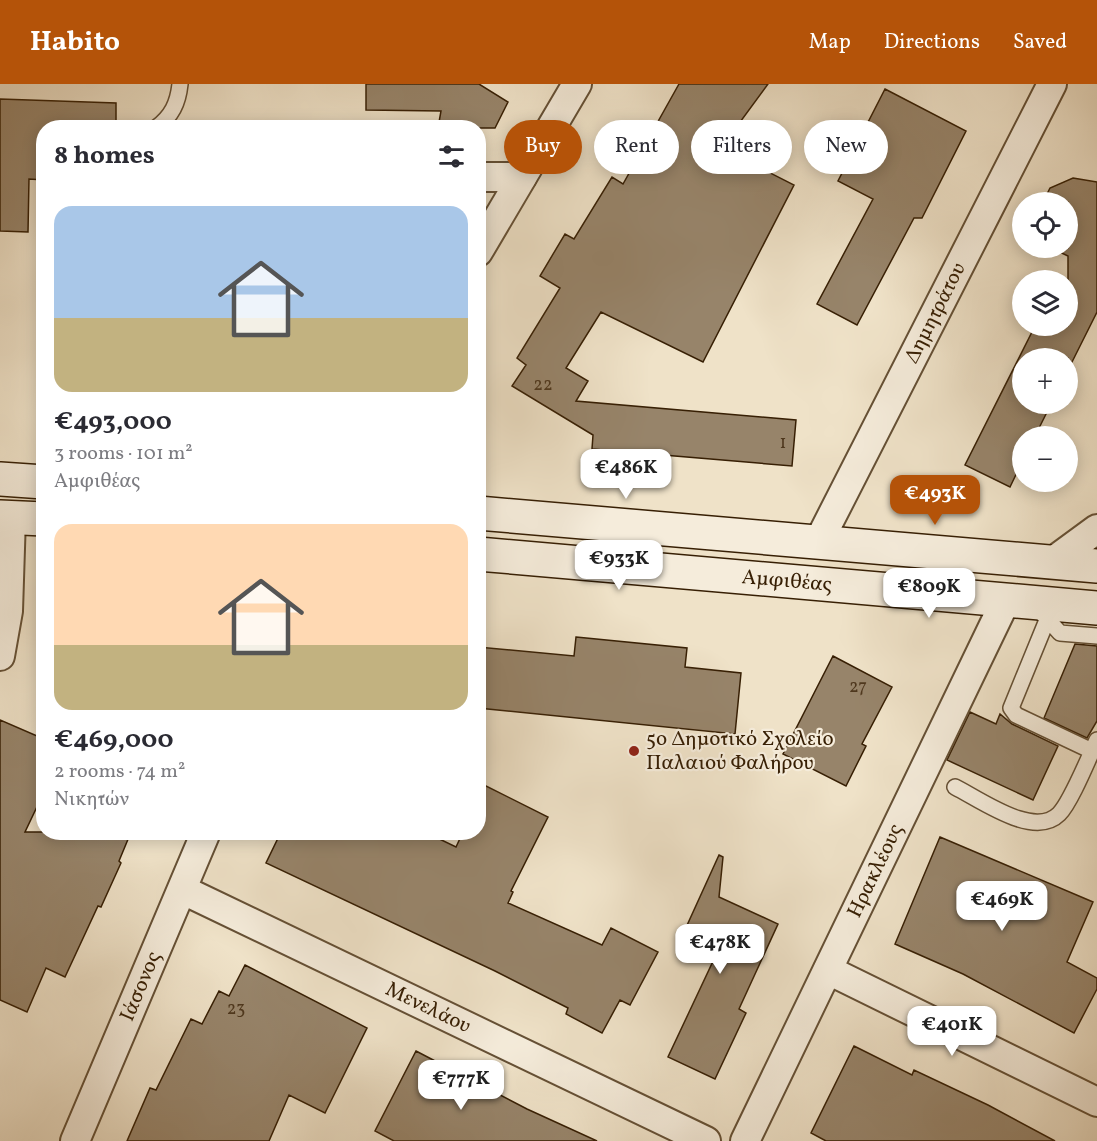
<!DOCTYPE html>
<meta charset="utf-8">
<style>
body{margin:0;font-family:Vollkorn,serif;background:#f2f2f3;color:#2b2b33;height:100vh;display:flex;flex-direction:column;font-size:22px;white-space:nowrap}
*{box-sizing:border-box;margin:0}
p{font-size:20px;color:#7c7c81}
.icon{flex:none;width:33px;height:33px;fill:none;stroke:currentColor;stroke-width:2;stroke-linecap:round;stroke-linejoin:round}
.map{position:relative;flex:1;overflow:hidden}
.drawer{position:absolute;left:36px;top:36px;width:450px;height:720px;display:flex;flex-direction:column;background:#fff;border-radius:24px;box-shadow:0 3px 15px #0003}
.drawer>*{flex:none}
.top-card{position:absolute;left:504px;top:36px;width:502px;height:54px;display:flex;gap:12px}
.buttons{position:absolute;left:1012px;top:108px;display:grid;gap:12px}
.buttons a{display:grid;place-items:center;width:66px;height:66px;border-radius:50%;background:#fff;box-shadow:0 3px 15px #0003;font-size:30px}
.price{position:absolute;translate:-50% -51px;padding:0 14px;border-radius:12px;background:#fff;color:#222;font-size:20px;line-height:39px;filter:drop-shadow(0 2px 3px #0008)}
.price::after{content:'';position:absolute;left:50%;top:36px;width:18px;height:14px;margin-left:-9px;background:inherit;clip-path:polygon(0 0,100% 0,50% 100%)}
.price.current{background:#b45309;color:#fff}
ul{padding:0;list-style:none}
li{display:grid;align-content:center;gap:12px;height:318px;padding:0 18px}
li span{display:grid;place-items:center;height:186px;border-radius:18px;color:#555}
li>.icon{margin-inline-start:auto}
span .icon{width:108px;height:108px;fill:#fffc;stroke-width:1}
li b{font-size:26px}
h2{display:flex;justify-content:space-between;align-items:center;height:72px;padding:0 18px;font-size:26px}
.tag{padding:0 21px;border-radius:27px;background:#fff;box-shadow:0 3px 15px #0003;font-size:21px;line-height:54px}
.tag.current{background:#b45309;color:#fff}
header{display:flex;align-items:center;gap:36px;box-sizing:border-box;height:84px;padding:0 30px;background:#b45309;color:#fff}
header strong{font-size:28px}
nav{display:flex;gap:33px;margin-inline-start:auto;font-size:21px}
.map>svg:first-child{display:block}
</style>
<header>
<strong>Habito</strong>
<nav><a>Map</a><a>Directions</a><a>Saved</a></nav>
</header>
<div class="map">
<svg width="1097" height="1057" viewBox="0 0 1097 1057">
<rect width="100%" height="100%" fill="#efe2c8"/>
<filter id="stains"><feTurbulence type="fractalNoise" baseFrequency=".00333" numOctaves="4"/><feColorMatrix values="0 0 0 0 .2 0 0 0 0 .09 0 0 0 0 .02 0 0 0 .5 -.17"/></filter>
<radialGradient id="worn" r=".72"><stop offset=".6" stop-color="#630" stop-opacity="0"/><stop offset="1" stop-color="#630" stop-opacity=".3"/></radialGradient>
<!-- building -->
<path fill="#97846a" stroke="#371f04" stroke-width="1.5" d="M366,0H479L508,18L495,44H438L441,27L366,26Z
M679,0H768L721,64L794,101L703,278L601,228L566,284L588,297L576,317L796,336L792,382L592,365L593,351L512,302L526,281L517,274L560,204L540,192L565,150L574,155L612,93L623,100Z
M885,5L966,47L922,134H914L857,241L817,220L873,115L838,97Z
M0,15L116,19V44H44V96L29,95L28,148L0,147Z
M1073,94L1097,98V228L1068,286V274H1023V320H1051L1035,352H1023V376L1010,403L965,381L1035,242H1068V172L1051,164H1068V118H1043L1050,104Z
M576,553L687,564L685,583L741,589L735,650L478,624V563L574,572Z
M1075,560L1097,562V637L1087,654L1044,634Z
M833,572L892,603L862,660L866,662L846,702L783,670Z
M970,628L996,640L1000,630L1012,640L1058,662L1033,716L947,676Z
M0,636L44,655V708L25,748H131L119,777L121,779L101,823L98,822L65,893L46,884L27,928L0,916Z
M478,698L548,733L511,807L513,808L508,819L602,861L611,844L658,868L630,921L620,916L602,949L566,930L568,924L495,887L266,779L281,748H425L456,763L463,748H478Z
M940,753L1093,818L1067,878L1097,894V905L1074,949L963,890L895,860Z
M719,771L723,773L719,813L778,840L739,925L746,929L715,995L668,973L714,875L679,859Z
M245,881L367,944L325,1029L289,1011L269,1057H127L150,1004L156,1006L191,935L202,940L219,907L229,912Z
M854,962L912,991L914,986L988,1021L1055,1057H826L811,1049Z
M416,967L527,1025L597,1057H394L375,1047Z"/>
<g fill="none" stroke-linecap="round" stroke-linejoin="round">
<!-- lane casing -->
<g stroke="#655035" stroke-width="18">
<path id="lane" d="M156,44C172,32 178,19 180,0
M1042,529L1060,549L1097,552
M1047,536L1011,624L1016,631L1092,667
M955,703C981,716 1034,755 1059,730C1071,718 1089,673 1097,656"/>
</g>
<!-- street casing -->
<g stroke="#655035" stroke-width="32">
<g id="street">
<path d="M478,93H522"/>
<path d="M478,168L577,0"/>
<path id="s1" d="M819,457L1052,0"/>
<path d="M1052,478L1097,445"/>
<path d="M0,572L8,527L11,433"/>
<path id="s2" d="M183,806L706,1057"/>
<path d="M828,886L1097,1018"/>
<path id="s3" d="M75,1057L206,748"/>
<path id="s4" d="M745,1057L1006,516"/>
</g>
</g>
<!-- secondary casing -->
<g stroke="#371f04" stroke-width="36">
<g id="secondary">
<path d="M0,395L44,398"/>
<path d="M478,429L1097,482"/>
<path d="M0,433L44,435"/>
<path id="s5" d="M478,470L1097,524"/>
</g>
</g>
<!-- lane -->
<use href="#lane" stroke="#f5ecdb" stroke-width="15"/>
<!-- street -->
<use href="#street" stroke="#f5ecdb" stroke-width="28"/>
<!-- secondary -->
<use href="#secondary" stroke="#f5ecdb" stroke-width="33"/>
</g>
<!-- markers -->
<circle fill="#8f2418" stroke="#f5ecdb" stroke-width="2" cx="634" cy="667" r="6"/>
<g text-anchor="middle" dominant-baseline="central" stroke-width="4.5" stroke-linejoin="round" paint-order="stroke">
<!-- number labels -->
<g font-size="18" fill="#4f381e">
<text x="543" y="301">22</text>
<text x="783" y="359">1</text>
<text x="858" y="603">27</text>
<text x="236" y="925">23</text>
</g>
<!-- street labels -->
<g font-size="21" fill="#371f04" stroke="#f5ecdb">
<text stroke="none"><textPath href="#s1" startOffset="256">Δημητράτου</textPath></text>
<text stroke="none"><textPath href="#s5" startOffset="310">Αμφιθέας</textPath></text>
<text stroke="none"><textPath href="#s4" startOffset="300">Ηρακλέους</textPath></text>
<text stroke="none"><textPath href="#s3" startOffset="168">Ιάσονος</textPath></text>
<text stroke="none"><textPath href="#s2" startOffset="272">Μενελάου</textPath></text>
</g>
<!-- poi labels -->
<g font-size="21" fill="#371f04" stroke="#f5ecdb" text-anchor="start">
<text x="646" y="655">5ο Δημοτικό Σχολείο<tspan x="646" dy="24">Παλαιού Φαλήρου</tspan></text>
</g>
</g>
<rect width="100%" height="100%" filter="url(#stains)"/>
<rect width="100%" height="100%" fill="url(#worn)"/>
</svg>
<div class="buttons">
<a><svg class="icon" aria-label="locate" viewBox="0 0 24 24"><circle cx="12" cy="12" r="6"/><path d="M12 2v4M12 18v4M2 12h4M18 12h4"/></svg></a>
<a><svg class="icon" aria-label="layers" viewBox="0 0 24 24"><path d="M12 4l9 5-9 5-9-5zM3 14l9 5 9-5"/></svg></a>
<a>+</a>
<a>−</a>
</div>
<b class="price" style="left:626px;top:416px">€486K</b>
<b class="price current" style="left:935px;top:442px">€493K</b>
<b class="price" style="left:619px;top:507px">€933K</b>
<b class="price" style="left:929px;top:535px">€809K</b>
<b class="price" style="left:1002px;top:848px">€469K</b>
<b class="price" style="left:720px;top:891px">€478K</b>
<b class="price" style="left:952px;top:973px">€401K</b>
<b class="price" style="left:461px;top:1027px">€777K</b>
<div class="top-card">
<a class="tag current">Buy</a>
<a class="tag">Rent</a>
<a class="tag">Filters</a>
<a class="tag">New</a>
</div>
<section class="drawer">
<h2>8 homes<svg class="icon" aria-label="filters" viewBox="0 0 24 24"><path d="M4 7h16M4 17h16"/><circle cx="9" cy="7" r="2"/><circle cx="15" cy="17" r="2"/></svg></h2>
<ul>
<li><span style="background:linear-gradient(#a9c7e8 60%,#c2b280 0)"><svg class="icon" aria-label="home" viewBox="0 0 24 24"><path d="M3 11l9-7 9 7M6 9v11h12V9"/></svg></span><div><b>€493,000</b><p>3 rooms · 101 m²</p><p>Αμφιθέας</p></div></li>
<li><span style="background:linear-gradient(#ffd9b3 65%,#c2b280 0)"><svg class="icon" aria-label="home" viewBox="0 0 24 24"><path d="M3 11l9-7 9 7M6 9v11h12V9"/></svg></span><div><b>€469,000</b><p>2 rooms · 74 m²</p><p>Νικητών</p></div></li>
</ul>
</section>
</div>
